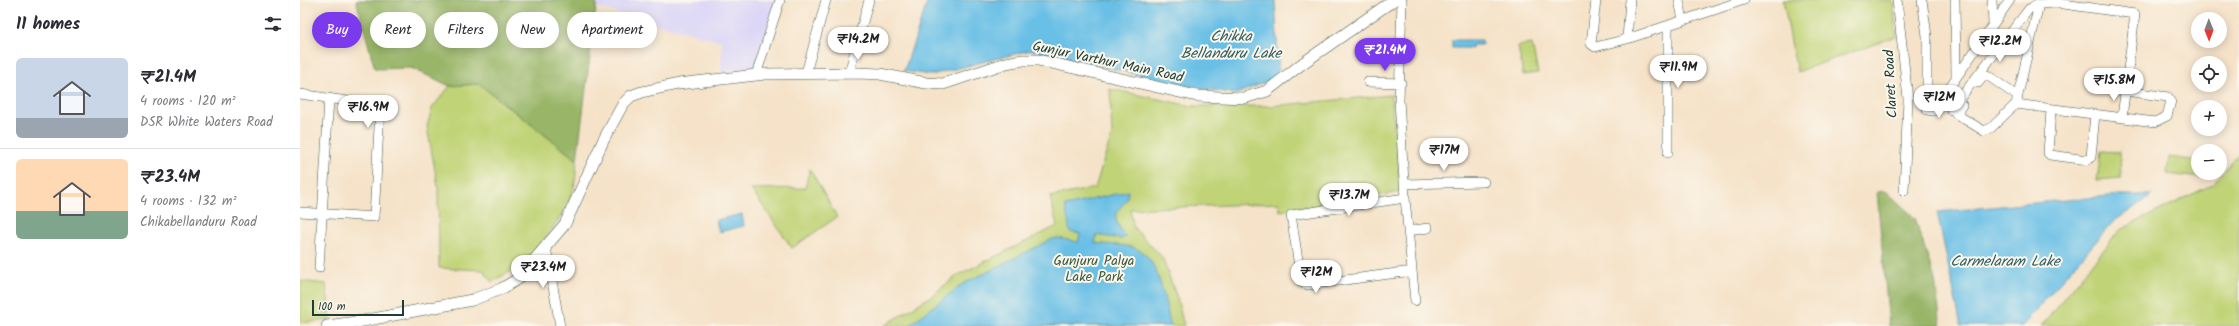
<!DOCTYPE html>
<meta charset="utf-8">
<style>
body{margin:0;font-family:Kalam,sans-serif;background:#f7f7f7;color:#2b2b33;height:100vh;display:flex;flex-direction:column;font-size:15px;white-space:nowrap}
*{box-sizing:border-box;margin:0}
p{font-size:13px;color:#7c7c81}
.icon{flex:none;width:22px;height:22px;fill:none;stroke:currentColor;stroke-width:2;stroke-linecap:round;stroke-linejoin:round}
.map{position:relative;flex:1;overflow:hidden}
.sheet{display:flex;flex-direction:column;background:#fff;width:300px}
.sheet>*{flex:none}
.top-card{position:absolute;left:12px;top:12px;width:380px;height:36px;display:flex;gap:8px}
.needle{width:26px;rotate:179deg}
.fabs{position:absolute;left:1891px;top:12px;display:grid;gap:8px}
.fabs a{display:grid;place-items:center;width:36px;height:36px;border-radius:50%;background:#fff;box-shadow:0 2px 10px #0003;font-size:20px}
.scale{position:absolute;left:12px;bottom:10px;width:92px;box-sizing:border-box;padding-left:4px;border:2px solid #1f3d34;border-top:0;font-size:11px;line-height:14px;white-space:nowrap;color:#1f3d34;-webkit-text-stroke:3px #fbf7ec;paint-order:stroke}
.price{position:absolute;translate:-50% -34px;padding:0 9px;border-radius:14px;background:#fff;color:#222;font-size:13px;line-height:26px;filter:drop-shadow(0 1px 2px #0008)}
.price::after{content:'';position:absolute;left:50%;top:24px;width:12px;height:9px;margin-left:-6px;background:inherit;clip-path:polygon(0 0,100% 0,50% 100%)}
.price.on{background:#7c3aed;color:#fff}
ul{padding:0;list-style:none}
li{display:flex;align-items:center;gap:12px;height:100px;padding:0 16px}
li+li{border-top:1px solid #e1e1e2}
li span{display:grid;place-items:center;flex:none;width:112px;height:80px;border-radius:6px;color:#555}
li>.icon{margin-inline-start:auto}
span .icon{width:48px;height:48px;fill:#fffc;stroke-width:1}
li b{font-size:17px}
h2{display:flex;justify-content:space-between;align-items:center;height:48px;padding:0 16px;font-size:17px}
.chip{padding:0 14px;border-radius:18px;background:#fff;box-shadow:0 2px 10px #0003;font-size:14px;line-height:36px}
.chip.on{background:#7c3aed;color:#fff}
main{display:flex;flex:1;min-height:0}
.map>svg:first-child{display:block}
</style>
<main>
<section class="sheet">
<h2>11 homes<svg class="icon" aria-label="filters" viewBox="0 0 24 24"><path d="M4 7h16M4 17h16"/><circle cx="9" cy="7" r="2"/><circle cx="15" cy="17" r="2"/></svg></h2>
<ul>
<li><span style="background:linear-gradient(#c9d6e8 75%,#9aa5b1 0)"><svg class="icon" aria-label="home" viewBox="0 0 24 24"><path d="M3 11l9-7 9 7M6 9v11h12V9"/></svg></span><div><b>₹21.4M</b><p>4 rooms · 120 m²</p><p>DSR White Waters Road</p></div></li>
<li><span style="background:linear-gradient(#ffd9b3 65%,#7fa58c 0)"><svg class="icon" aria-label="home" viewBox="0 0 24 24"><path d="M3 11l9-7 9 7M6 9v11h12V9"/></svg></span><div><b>₹23.4M</b><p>4 rooms · 132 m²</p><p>Chikabellanduru Road</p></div></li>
</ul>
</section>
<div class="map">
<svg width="1939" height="326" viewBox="0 0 1939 326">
<rect width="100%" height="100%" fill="#fbf7ec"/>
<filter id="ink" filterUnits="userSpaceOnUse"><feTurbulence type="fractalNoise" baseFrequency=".025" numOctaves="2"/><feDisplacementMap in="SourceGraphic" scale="8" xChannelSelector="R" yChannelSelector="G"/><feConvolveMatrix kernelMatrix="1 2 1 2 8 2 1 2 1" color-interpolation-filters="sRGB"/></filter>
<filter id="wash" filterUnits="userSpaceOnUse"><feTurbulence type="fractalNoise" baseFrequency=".012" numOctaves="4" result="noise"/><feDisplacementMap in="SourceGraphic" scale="16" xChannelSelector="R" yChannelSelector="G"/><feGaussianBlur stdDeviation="0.9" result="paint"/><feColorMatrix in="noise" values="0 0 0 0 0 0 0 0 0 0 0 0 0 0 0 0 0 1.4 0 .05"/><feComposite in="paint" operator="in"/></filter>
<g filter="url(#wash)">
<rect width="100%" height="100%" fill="#f5e2c8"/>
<!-- built -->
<path fill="#dbd6f7" d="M297,0H476L457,67L421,72L422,42L296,7Z"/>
<!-- green -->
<path fill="#c0d376" stroke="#708855" d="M1483,0H1593L1597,36L1497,72Z
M1232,44L1238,73L1223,75L1218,46Z
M179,84L277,160C276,170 276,182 273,191C262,219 239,249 216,268C209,273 199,277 192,282L183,270L139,268L138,187L127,127L132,108L150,86Z
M810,89L892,106H970L1091,95L1101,192L980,211L979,203L830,209L834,228L862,257L877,298L884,326H584L631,296L658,275L757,226L750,197L795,188L812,134Z
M1801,151L1820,152L1821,178L1797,180Z
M1939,153V326H1741L1820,230L1913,184Z
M1869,157L1898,161V173H1901V178L1867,174Z
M510,169L537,217L492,248L451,189L505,188Z
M0,281L26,284L31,320L0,323Z"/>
<!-- forest -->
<path fill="#98b567" stroke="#5c794e" d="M56,0H297L277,160L179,84L150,86L111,68L75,69Z
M1586,191L1615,218L1635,280L1641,326H1589L1577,192Z"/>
<!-- water -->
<path fill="#69bfe6" stroke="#447e8d" d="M628,0H975L979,73L966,82L936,94L888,86L731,50L631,75L604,71Z
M1152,40H1182V45H1172V48H1152Z
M828,191C828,212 802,206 826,237L821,239L797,235L795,243C807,245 822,244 835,248C859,256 865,303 871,326H608L661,285L752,239L758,238L778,242L780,234L770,232L765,206Z
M1819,195H1853L1813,222L1722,326H1661L1637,212Z
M442,214L444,226L419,232L416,220Z"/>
</g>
<g filter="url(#ink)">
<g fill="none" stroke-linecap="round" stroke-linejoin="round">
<!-- minor casing -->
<g stroke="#3f564a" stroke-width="10">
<path id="minor" d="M1102,0L1099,100L1105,198L1115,301
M1296,0L1291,44L1295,47L1327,39L1444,0
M1379,0L1383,20
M1597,0L1608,99L1604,191
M1622,0L1627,36V110L1633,111L1710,0
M1655,0L1656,76
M1692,0L1693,24
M1739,4L1716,104L1855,122L1867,116L1871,101L1868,97L1826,91
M1368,26V153
M1327,39L1330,0
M506,73L526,0
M549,73L569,0
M456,75L480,0
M1068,82L1101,83
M1678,83L1683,77L1687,75L1717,96
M0,94L74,105L80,109L74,217L0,212
M1662,105L1656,114L1684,131L1691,128L1716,104
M1651,110L1729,9L1739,4L1756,3L1835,14L1822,117
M1751,110L1748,153L1750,155L1788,160L1791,157L1795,114
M1104,184L1184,182
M1105,198L991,215L1001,279L1003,283L1008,285L1112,271
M1108,231L1128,228
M246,247L260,326
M19,268L29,99"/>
</g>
<!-- major casing -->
<g stroke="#3f564a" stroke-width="12">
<path id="major" d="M27,326L63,321L172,300L201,289L218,279L265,224L304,139L323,104L331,96L342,92L378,84L465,74L558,73L580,74L626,83L643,84L706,63L723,60H738L897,96L944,98L967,91L1003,63L1094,0"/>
</g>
<!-- minor -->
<use href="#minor" stroke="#fff" stroke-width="9"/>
<!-- major -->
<use href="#major" stroke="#fff" stroke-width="11"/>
</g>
</g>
<g text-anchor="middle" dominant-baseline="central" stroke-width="4" stroke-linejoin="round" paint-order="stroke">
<!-- street labels -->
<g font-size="14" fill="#1f3d34" stroke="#fbf7ec">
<text transform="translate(808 62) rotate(12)">Gunjur Varthur Main Road</text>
<text transform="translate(1591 84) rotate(-93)">Claret Road</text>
</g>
<!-- park labels -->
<g font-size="14" fill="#3f5b41" stroke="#fbf7ec">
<text x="794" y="261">Gunjuru Palya<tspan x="794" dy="16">Lake Park</tspan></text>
</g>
<!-- water labels -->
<g font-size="15" font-style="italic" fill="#325e60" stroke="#fbf7ec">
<text x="931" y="37">Chikka<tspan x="931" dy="17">Bellanduru Lake</tspan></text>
<text x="1705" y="262">Carmelaram Lake</text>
</g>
</g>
</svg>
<div class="fabs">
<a><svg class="needle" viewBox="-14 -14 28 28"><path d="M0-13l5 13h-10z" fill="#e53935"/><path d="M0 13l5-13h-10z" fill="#7c7c81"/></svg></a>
<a><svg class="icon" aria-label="locate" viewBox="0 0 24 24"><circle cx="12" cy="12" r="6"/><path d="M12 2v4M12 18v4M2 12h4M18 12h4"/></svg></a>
<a>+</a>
<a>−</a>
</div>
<div class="scale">100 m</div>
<b class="price" style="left:558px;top:61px">₹14.2M</b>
<b class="price" style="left:1700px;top:63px">₹12.2M</b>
<b class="price on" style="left:1085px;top:72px">₹21.4M</b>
<b class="price" style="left:1378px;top:89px">₹11.9M</b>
<b class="price" style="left:1814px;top:102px">₹15.8M</b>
<b class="price" style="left:1639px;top:119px">₹12M</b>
<b class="price" style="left:68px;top:129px">₹16.9M</b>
<b class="price" style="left:1144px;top:172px">₹17M</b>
<b class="price" style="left:1049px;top:217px">₹13.7M</b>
<b class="price" style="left:243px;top:289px">₹23.4M</b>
<b class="price" style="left:1016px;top:294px">₹12M</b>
<div class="top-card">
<a class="chip on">Buy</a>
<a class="chip">Rent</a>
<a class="chip">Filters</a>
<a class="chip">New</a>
<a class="chip">Apartment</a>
</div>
</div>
</main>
